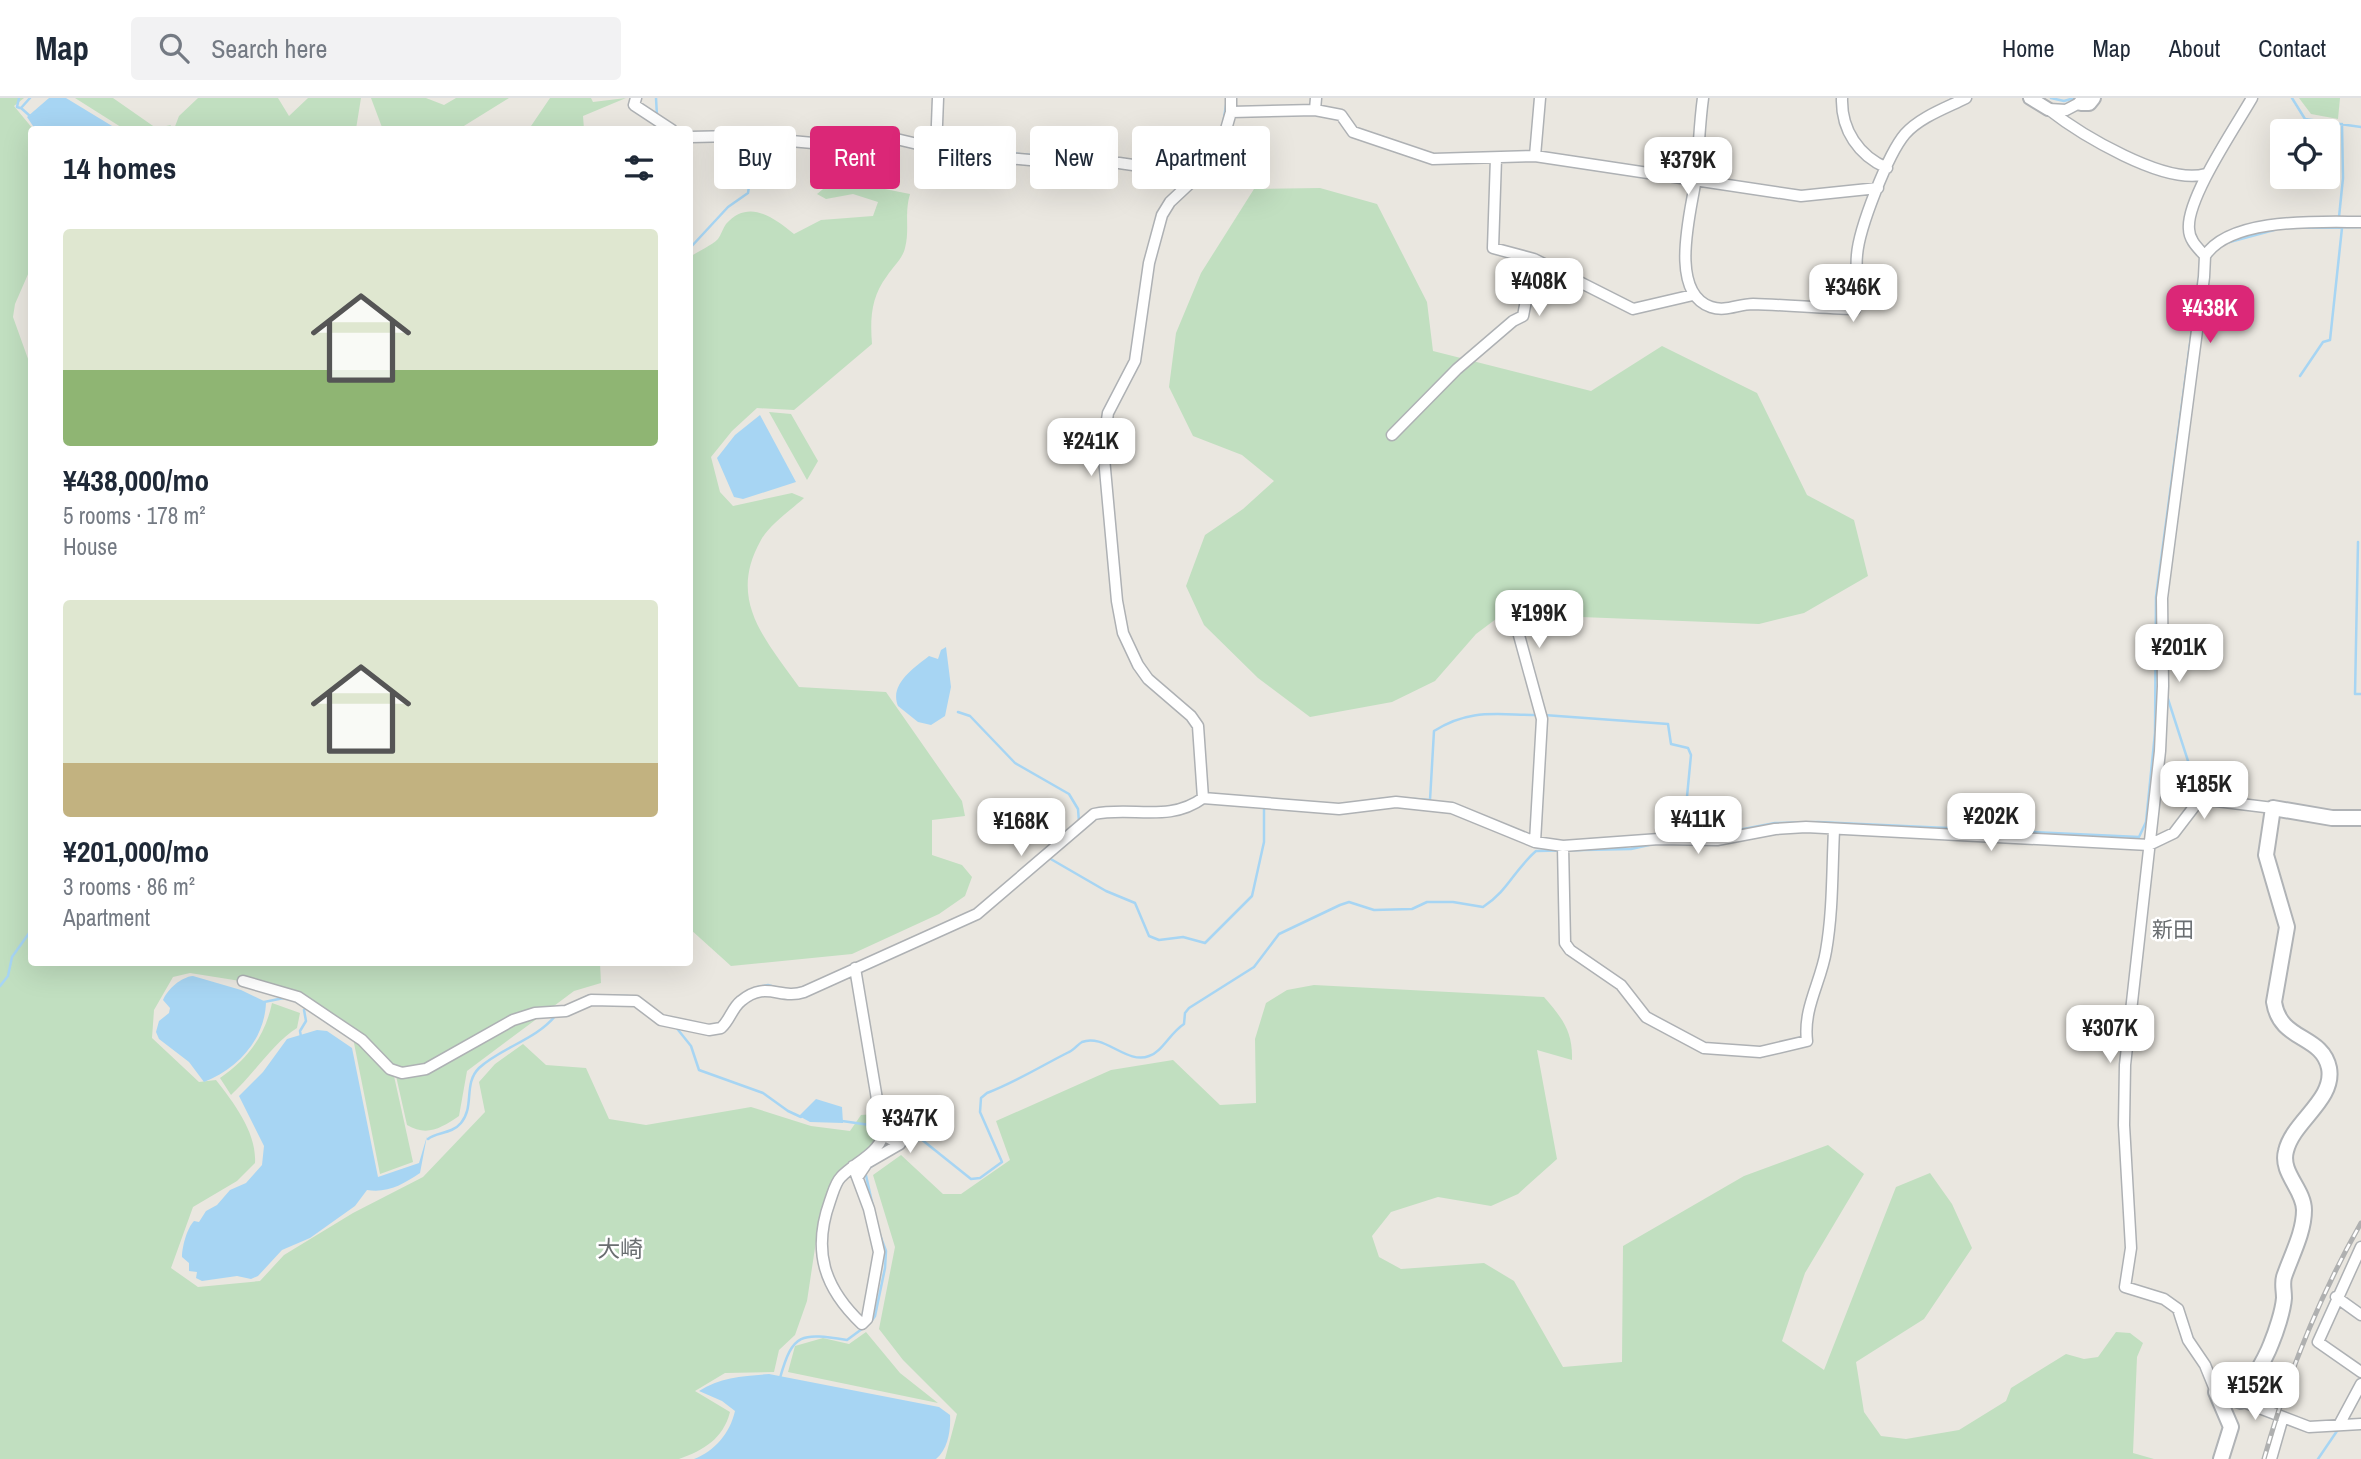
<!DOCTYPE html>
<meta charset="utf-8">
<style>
body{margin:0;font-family:"Archivo Narrow","Noto Sans JP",sans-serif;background:#f2f2f3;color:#1f2937;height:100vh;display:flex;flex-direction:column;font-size:26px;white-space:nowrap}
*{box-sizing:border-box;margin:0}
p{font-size:23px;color:#747a83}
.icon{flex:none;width:38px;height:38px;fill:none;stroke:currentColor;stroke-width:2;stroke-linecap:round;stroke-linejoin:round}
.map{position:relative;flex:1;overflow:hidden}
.side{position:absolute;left:28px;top:28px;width:665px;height:840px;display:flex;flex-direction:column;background:#fff;border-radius:7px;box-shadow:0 7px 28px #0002}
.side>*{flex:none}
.hud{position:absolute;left:714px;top:28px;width:665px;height:63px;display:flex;gap:14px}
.tools{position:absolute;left:2270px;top:21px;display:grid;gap:14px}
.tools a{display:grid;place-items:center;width:70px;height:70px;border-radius:7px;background:#fff;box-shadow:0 7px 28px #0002;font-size:35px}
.price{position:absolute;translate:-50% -60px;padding:0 16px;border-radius:14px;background:#fff;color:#222;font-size:23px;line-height:46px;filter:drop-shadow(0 2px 4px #0008)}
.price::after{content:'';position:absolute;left:50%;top:42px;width:21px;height:16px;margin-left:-10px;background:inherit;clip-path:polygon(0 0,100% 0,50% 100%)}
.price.on{background:#db2777;color:#fff}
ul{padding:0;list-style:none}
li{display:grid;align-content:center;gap:14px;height:371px;padding:0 35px}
li span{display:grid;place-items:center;height:217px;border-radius:7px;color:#555}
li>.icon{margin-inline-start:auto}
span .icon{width:126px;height:126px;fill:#fffc;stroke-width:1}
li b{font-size:30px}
h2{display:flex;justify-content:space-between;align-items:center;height:84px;padding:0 35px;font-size:30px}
.pill{padding:0 24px;border-radius:7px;background:#fff;box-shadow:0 7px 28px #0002;font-size:24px;line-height:63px}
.pill.on{background:#db2777;color:#fff}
header{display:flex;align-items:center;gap:42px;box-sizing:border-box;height:98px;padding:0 35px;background:#fff;border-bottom:2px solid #e0e1e3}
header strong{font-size:33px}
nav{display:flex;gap:38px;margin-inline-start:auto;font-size:24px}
.search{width:490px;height:63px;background:#f2f2f3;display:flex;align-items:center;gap:18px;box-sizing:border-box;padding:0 24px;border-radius:7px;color:#747a83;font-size:26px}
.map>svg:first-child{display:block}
</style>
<header>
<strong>Map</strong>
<div class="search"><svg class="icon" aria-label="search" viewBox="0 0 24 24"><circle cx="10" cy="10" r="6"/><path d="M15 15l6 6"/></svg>Search here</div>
<nav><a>Home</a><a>Map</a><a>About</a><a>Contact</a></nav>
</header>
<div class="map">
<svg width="2361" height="1361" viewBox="0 0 2361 1361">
<rect width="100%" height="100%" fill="#eae7e0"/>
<!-- green -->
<path fill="#c1dfc0" d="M0,0H24L14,8L33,31L32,167L15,206L13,219L32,272V864L600,865L601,885L574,893L467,973L459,1018C441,1030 427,1039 407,1027L394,969L351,927L291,891L190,875L173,879L154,912L152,940L199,984L216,982C234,1005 257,1035 255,1065L237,1083L193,1109L171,1170L198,1189L260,1183L284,1157L353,1115L423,1079L485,1014L479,984L495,966L523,946L546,967L586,970L609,1021L646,1027L751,1009L811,1028L850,1033L861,1017L876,1016L879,1042L831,1083L818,1130L807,1203L795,1237L779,1252L774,1274L725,1275L695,1293L730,1314C723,1341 704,1352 679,1361H0Z
M75,0H113L156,30L171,27L169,31H124Z
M198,0H278L289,18L308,0H361L356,31H174L179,18Z
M371,0H426L444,7L456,0H509L459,31L383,32Z
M550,0H591L593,4L626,0L583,18L584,31H529Z
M2299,0H2340L2338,21L2311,16Z
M829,86L837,90L870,88L910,96C904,116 910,131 905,150C903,160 892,170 887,178C871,199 870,221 872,246L794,312L757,310L732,333L711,359L720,394L733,408L792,395L804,400C791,412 770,426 761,442C727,502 765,541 799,589L886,594L962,703L965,718L932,722V757L962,767L972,779L965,798L939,816L852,856L731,868L690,831V159C698,153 711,148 718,141C721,137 723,130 726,126C749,100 774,120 794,136L821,122L873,118L878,104L853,96L826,101L817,96Z
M1320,90L1377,106L1427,204L1433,253L1591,293L1662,248L1757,295L1807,397L1854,422L1868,478L1804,515L1759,526L1581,519L1512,509L1476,536L1435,583L1392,604L1310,619L1258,580L1204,527L1186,488L1205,437L1243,411L1274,383L1242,357L1193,338L1169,289L1176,235L1201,175L1254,91Z
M769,314L791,316L818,363L807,382Z
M1314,887L1544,899C1562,920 1573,933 1572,962L1537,952L1557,1061L1518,1096L1491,1108L1438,1099L1391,1114L1372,1138L1379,1159L1401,1171L1484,1165L1514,1183L1563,1269L1622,1264L1623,1148L1744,1078L1828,1047L1864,1076L1805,1175L1782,1243L1824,1272L1896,1089L1930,1075L1952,1106L1972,1150L1924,1221L1856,1264L1864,1314L1881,1338L1906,1341L1959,1332L2006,1303L2011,1290L2066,1256L2084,1261L2098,1259L2116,1234L2130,1235L2143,1245L2137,1259L2133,1355L2154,1361H945L957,1316L903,1262L879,1231L895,1149L873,1077L901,1057L943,1096H961L1010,1062L996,1023L1111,972L1173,962L1220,1007L1256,1005L1255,941L1266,905L1287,892Z
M272,905L300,915L297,930C274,944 253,977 231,997L220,980C248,961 265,938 272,905Z
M353,940L394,978L413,1064L380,1076Z
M866,1234L900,1275L938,1305L788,1274L795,1248L823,1240L849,1246Z"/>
<!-- water -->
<path fill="#a7d5f3" d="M49,0H66L117,31H35L27,19Z
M760,317L796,384L743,401L734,399L717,360L735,337Z
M946,549L951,589L945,618L931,627L918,624L898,608C889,586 914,570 929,558L938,561L941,552Z
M193,878L241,892L266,904C265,942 237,971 204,984L189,964L159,941L156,934L159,923L169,915L170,910L163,902C168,891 181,879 193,878Z
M317,932L327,933L352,950L378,1079L419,1065L427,1038L420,1075C402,1087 388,1095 367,1092L355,1108L310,1140L282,1152L258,1178L251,1181L237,1178L202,1183L196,1180L197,1174L189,1173V1165L182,1159C182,1149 187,1130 194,1123L199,1124L206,1113L217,1107L230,1092L246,1085L262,1067L264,1048L239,998L263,974L287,941Z
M816,1001L842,1009L843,1025L810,1024L799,1018Z
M769,1276L939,1309L950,1317C951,1332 948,1351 936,1361H694C715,1353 730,1335 735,1313L722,1303L699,1293C720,1279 745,1278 769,1276Z"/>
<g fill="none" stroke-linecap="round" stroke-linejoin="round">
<!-- stream -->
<path stroke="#a7d5f3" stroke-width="2.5" d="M19,0L17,9L20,10
M656,0L657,18
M2051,0L2064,3L2074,0
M2292,0L2305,21L2361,29
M30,18L21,10L30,0
M1223,26L1227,1
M895,36L922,43
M956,50L1030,57
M1037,58L1100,60
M1179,66L1208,60
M2339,119L2343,80L2342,26
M2284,130L2361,129
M2226,145L2274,132
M690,150L728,109L748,95L754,55L765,45
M2300,278L2323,244L2330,242L2342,130
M2358,444L2355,596H2361
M2167,598L2199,697
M958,614L970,618L1015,665L1069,696L1078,711L1079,724
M1544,617L1668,626L1671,646L1688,650L1691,657L1684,730L1687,737
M1414,701L1430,702L1434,633C1470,610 1497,617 1537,617
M1372,702L1390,700
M1695,737L1717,736L1775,725L1818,724L2139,739L2146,724L2155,635L2156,499L2200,172
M1049,760L1106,793L1135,805L1149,838L1159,842L1183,839L1205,845L1252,798L1264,744V709
M0,888L8,878L12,859L32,831
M758,889L768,887L778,890
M609,898H627
M264,904L284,900
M569,907L588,898
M675,928L691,948L699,972L763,995L788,1013L801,1019
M301,939L300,933L306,923L304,912
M842,1023L877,1028
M890,1032L912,1043
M428,1041C436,1034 452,1036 461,1025C475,1008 463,986 479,970C502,949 536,942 556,917
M903,1048L921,1041L971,1081L980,1080L1002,1064L980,1014L981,1000L987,995C1016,984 1041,968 1069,954C1074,952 1078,946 1082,944C1104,935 1127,967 1149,958C1162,954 1170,935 1184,926L1185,915L1189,910L1254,869L1279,836L1340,807L1349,804L1374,812L1412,811L1427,804H1453L1483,809C1508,793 1514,772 1536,753L1631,751L1649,747
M878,1131L865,1073L879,1063
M780,1280C793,1234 801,1235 847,1242L870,1225L875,1218L885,1170L886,1153L880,1137
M2318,1361L2337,1333"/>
<!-- minor casing -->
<g stroke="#aeb1b4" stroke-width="13">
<path id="minor" d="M636,0L634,7L672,32
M1703,0C1699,28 1699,57 1695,86C1690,117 1669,195 1711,209C1726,214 1738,206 1753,206C1787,207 1821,210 1855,211C1860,192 1855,175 1857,157C1859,130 1888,56 1905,36C1920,19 1946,10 1966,0
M1842,0C1841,32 1859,58 1887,70
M2048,11C2080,36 2165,88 2206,76
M2049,11L2066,12L2083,3
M1315,12L1316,0
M1231,14L1315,12L1341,17L1353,34L1433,61L1535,58L1801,98L1878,90
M690,39L736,38L824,46L892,40L960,56L1041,63L1119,65L1168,72L1214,66
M936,52L938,0
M1535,58L1540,0
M2205,158C2230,119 2319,124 2361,124
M1534,161L1633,211L1693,197
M1392,337L1457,271L1513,223L1523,218L1534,161L1493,150L1496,60
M1510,503L1513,507L1517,530L1542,621L1535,744
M1203,700L1198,628L1191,618L1148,581L1138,567L1123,535L1117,503L1103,349L1108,315L1135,263L1149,165L1162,117L1170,104L1218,59L1231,14V0
M1563,748L1565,845L1570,852L1621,887L1646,919L1704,950L1760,954L1807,943C1803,910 1821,884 1826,853C1833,813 1832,772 1834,732
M243,883L298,899L362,942L390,971L402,975L426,971L513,922L535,915L566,913L591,902L636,903L661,922L709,932L721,930C730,922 732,910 741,903C766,882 780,902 804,894L977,816L1094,716C1132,708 1169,725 1203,700L1339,711L1396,704L1452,710L1535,744L1563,748L1659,741L1717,742L1775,731L1806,729L2149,747L2174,735L2200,701L2273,710
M853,1068L869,1111L879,1154L867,1221L862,1226C824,1190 812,1153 830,1103C833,1095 835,1085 841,1079C854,1065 878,1056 883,1037L855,870
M859,1077L867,1065L900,1046L883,1037
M2361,1149L2318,1244L2361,1274
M2336,1199L2361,1217
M2216,1294L2205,1267L2188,1242L2178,1211L2164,1201L2125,1189L2131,1150L2124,1027L2125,967L2160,653L2163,588L2162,500L2204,179L2205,158C2198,150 2189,142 2189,131C2186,101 2236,28 2252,0
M2241,1303L2309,1329L2361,1326
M2339,1327L2361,1286
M2271,1361L2283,1319"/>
</g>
<!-- tertiary casing -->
<g stroke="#aeb1b4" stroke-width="16">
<path id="tertiary" d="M2030,0L2048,11"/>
</g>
<!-- secondary casing -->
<g stroke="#b0b3b6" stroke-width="18">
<path id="secondary" d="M2081,5H2089L2093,0
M2216,1294L2241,1303C2250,1284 2264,1265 2271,1246C2276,1234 2283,1213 2284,1200C2284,1192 2282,1186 2284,1179C2291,1158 2304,1135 2304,1112C2304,1091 2280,1075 2286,1053C2293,1023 2335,1002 2329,970C2322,936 2280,944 2274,904L2287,829L2266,757L2273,710L2332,720H2361
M2216,1294L2231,1329L2221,1361"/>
</g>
<!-- minor -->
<use href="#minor" stroke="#fff" stroke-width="10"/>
<!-- tertiary -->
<use href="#tertiary" stroke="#fff" stroke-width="12"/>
<!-- secondary -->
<use href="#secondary" stroke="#fff" stroke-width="14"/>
<!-- rail casing -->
<g stroke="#afb0b0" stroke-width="5">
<path id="rail" d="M2264,1361C2287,1279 2319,1199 2361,1125"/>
</g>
<!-- rail -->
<use href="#rail" stroke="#fff" stroke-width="2.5" stroke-dasharray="8" stroke-linecap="butt"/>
</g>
<g text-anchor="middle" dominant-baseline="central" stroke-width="5" stroke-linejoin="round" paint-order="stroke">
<!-- neighbourhood labels -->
<g font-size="21" fill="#6a6e71" stroke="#fff">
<text x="2173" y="831">新田</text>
</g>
<!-- quarter labels -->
<g font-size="23" fill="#6a6e71" stroke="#fff">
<text x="620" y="1150">大崎</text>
</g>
</g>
</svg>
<div class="tools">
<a><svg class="icon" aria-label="locate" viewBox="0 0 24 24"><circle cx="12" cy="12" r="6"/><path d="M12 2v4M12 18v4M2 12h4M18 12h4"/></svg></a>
</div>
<b class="price" style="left:1688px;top:99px">¥379K</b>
<b class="price" style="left:1539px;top:220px">¥408K</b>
<b class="price" style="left:1853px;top:226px">¥346K</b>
<b class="price on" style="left:2210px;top:247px">¥438K</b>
<b class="price" style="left:1091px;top:380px">¥241K</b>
<b class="price" style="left:1539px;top:552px">¥199K</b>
<b class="price" style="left:2179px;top:586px">¥201K</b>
<b class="price" style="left:2204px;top:723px">¥185K</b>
<b class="price" style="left:1991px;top:755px">¥202K</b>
<b class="price" style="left:1698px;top:758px">¥411K</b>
<b class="price" style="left:1021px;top:760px">¥168K</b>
<b class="price" style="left:2110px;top:967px">¥307K</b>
<b class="price" style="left:910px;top:1057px">¥347K</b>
<b class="price" style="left:2255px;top:1324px">¥152K</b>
<div class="hud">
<a class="pill">Buy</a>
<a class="pill on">Rent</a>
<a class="pill">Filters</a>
<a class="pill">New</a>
<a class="pill">Apartment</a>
</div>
<section class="side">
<h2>14 homes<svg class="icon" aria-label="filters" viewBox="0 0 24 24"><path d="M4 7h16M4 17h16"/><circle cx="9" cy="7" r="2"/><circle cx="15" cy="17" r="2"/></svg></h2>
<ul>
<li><span style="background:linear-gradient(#dfe7d0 65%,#8fb573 0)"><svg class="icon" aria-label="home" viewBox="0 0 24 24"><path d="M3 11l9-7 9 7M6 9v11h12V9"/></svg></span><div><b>¥438,000/mo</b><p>5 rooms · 178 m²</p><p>House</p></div></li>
<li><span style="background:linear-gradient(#dfe7d0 75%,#c2b280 0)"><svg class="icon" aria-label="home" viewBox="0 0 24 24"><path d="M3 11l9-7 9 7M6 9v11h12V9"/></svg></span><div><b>¥201,000/mo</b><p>3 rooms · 86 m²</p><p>Apartment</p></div></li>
</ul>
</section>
</div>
